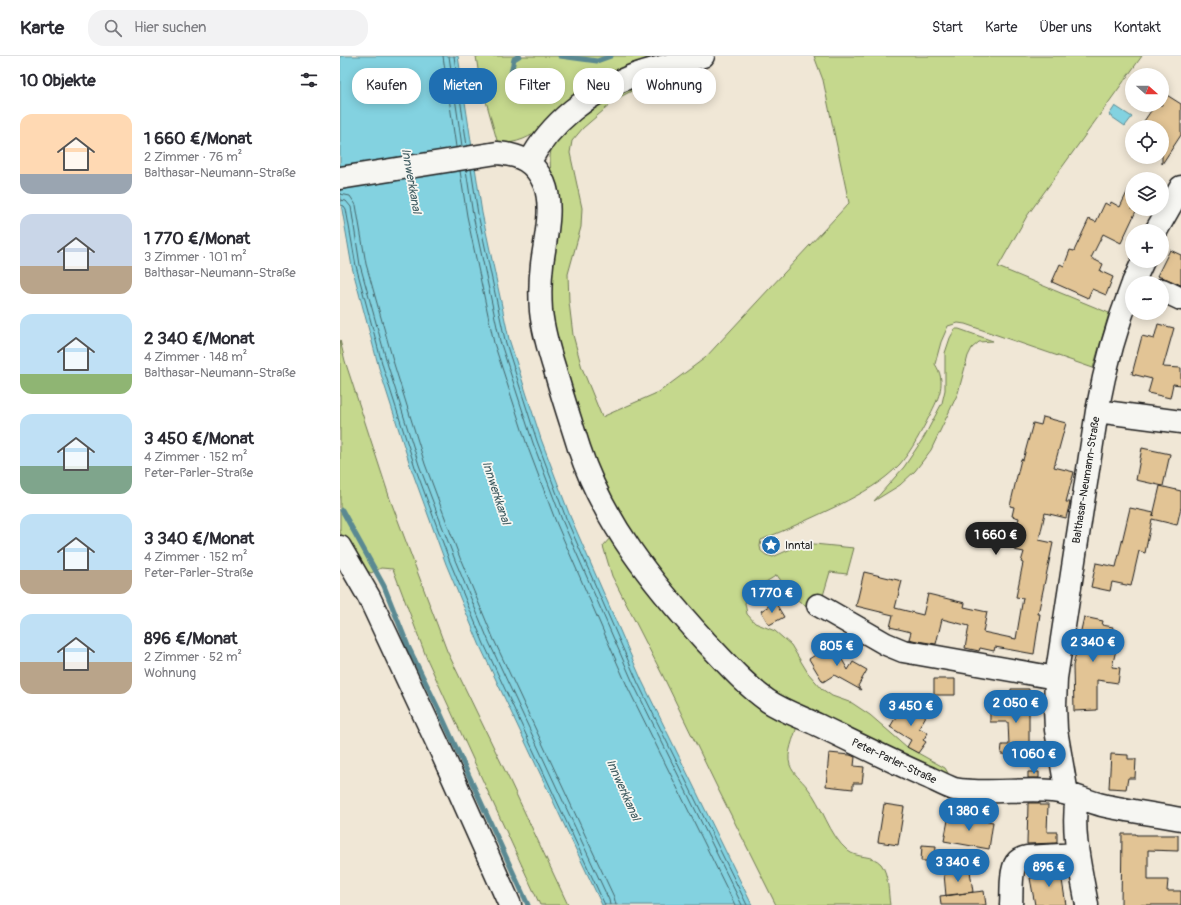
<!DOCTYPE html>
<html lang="de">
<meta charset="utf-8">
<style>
body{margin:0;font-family:Pangolin,sans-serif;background:#f2f2f3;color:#2b2b33;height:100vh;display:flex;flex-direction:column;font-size:15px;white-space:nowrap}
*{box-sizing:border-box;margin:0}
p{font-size:13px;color:#7c7c81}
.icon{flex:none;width:22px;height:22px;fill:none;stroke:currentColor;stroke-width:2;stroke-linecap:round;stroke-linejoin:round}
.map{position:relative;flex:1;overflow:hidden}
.sheet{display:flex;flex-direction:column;background:#fff;width:340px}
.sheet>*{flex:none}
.top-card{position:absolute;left:12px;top:12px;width:380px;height:36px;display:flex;gap:8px}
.needle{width:26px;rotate:111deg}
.tools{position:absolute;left:785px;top:12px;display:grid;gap:8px}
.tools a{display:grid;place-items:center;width:44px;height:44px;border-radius:50%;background:#fff;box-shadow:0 2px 10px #0003;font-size:20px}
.price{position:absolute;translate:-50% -34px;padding:0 9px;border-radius:14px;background:#1f6fb2;color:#fff;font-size:13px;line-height:26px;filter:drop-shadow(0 1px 2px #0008)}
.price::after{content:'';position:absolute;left:50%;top:24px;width:12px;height:9px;margin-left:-6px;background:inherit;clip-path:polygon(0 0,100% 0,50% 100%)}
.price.selected{background:#222;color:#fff}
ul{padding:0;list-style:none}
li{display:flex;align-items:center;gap:12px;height:100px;padding:0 20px}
li span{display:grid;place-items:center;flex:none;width:112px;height:80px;border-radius:12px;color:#555}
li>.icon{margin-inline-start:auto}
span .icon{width:48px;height:48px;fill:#fffc;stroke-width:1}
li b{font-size:17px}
h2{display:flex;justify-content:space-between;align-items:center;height:48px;padding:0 20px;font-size:17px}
.tag{padding:0 14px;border-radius:16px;background:#fff;box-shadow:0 2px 10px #0003;font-size:14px;line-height:36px}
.tag.selected{background:#1f6fb2;color:#fff}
header{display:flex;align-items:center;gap:24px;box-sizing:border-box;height:56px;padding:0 20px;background:#fff;border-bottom:1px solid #e1e1e2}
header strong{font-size:19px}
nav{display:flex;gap:22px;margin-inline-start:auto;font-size:14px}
.search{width:280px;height:36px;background:#f2f2f3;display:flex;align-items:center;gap:10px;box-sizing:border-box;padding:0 14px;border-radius:16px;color:#7c7c81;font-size:15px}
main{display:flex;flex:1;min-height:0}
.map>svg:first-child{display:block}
</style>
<header>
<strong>Karte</strong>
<div class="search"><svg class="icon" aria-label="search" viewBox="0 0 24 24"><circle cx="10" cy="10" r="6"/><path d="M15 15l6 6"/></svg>Hier suchen</div>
<nav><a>Start</a><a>Karte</a><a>Über uns</a><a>Kontakt</a></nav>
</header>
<main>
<section class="sheet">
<h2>10 Objekte<svg class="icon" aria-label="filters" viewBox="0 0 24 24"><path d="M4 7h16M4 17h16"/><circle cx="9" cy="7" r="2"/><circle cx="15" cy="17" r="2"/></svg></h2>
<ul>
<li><span style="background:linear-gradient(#ffd9b3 75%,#9aa5b1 0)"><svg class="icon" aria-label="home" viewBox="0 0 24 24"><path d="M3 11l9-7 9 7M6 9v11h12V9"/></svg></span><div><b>1 660 €/Monat</b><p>2 Zimmer · 76 m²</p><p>Balthasar-Neumann-Straße</p></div></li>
<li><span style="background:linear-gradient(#c9d6e8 65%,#b9a48a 0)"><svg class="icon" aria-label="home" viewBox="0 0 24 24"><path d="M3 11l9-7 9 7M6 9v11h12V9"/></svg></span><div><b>1 770 €/Monat</b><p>3 Zimmer · 101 m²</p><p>Balthasar-Neumann-Straße</p></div></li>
<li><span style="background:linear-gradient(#bfe0f5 75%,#8fb573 0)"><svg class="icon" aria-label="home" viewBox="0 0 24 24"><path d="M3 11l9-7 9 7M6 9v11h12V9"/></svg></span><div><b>2 340 €/Monat</b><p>4 Zimmer · 148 m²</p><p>Balthasar-Neumann-Straße</p></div></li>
<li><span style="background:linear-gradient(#bfe0f5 65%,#7fa58c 0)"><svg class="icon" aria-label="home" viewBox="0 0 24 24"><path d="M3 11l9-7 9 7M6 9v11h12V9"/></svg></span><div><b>3 450 €/Monat</b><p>4 Zimmer · 152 m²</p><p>Peter-Parler-Straße</p></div></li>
<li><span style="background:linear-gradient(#bfe0f5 70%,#b9a48a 0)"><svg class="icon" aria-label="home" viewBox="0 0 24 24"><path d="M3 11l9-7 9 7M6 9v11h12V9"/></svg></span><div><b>3 340 €/Monat</b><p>4 Zimmer · 152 m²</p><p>Peter-Parler-Straße</p></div></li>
<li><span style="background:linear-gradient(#bfe0f5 60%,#b9a48a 0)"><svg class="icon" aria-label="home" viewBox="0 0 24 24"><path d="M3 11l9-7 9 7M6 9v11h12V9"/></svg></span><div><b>896 €/Monat</b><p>2 Zimmer · 52 m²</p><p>Wohnung</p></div></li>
</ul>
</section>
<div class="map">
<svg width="841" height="849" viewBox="0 0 841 849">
<rect width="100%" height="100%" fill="#f0e7d6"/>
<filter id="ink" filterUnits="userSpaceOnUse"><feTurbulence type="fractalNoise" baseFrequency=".025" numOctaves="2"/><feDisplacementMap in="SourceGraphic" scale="8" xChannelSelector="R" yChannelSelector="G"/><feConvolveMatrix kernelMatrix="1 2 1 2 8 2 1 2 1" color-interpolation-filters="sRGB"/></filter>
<g filter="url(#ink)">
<!-- green -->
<path fill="#c5d88d" stroke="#707a54" d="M136,0H342L205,70C189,82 178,87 158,88L139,20Z
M474,0H802L687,160L658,211L769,257L753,312L625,268L618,267L608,270L601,286L595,308C607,326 599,341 590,359C581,376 572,394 560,408C542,427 522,437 499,449C474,461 448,473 421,484L420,490L421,495L426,499L433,501L464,487L514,492L507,518L490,516L482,543L475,555L452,541L437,519L413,534L405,547L407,558L415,567L435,575L451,589L468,617L482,633L492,640L512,647L530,659L567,691L605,712L614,727L506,675L417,627L311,513L269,436L241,372L210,272L211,124L210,101L212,86L253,44L327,17L278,42L243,72L232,85L230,97L242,152L241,171L228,218L229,246L233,279L242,312L262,361L319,336L365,302L509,147L483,24Z
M615,273H619L653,285L639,286L632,292L628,300L618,337L591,394L575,415L560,429L534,445L564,411L584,381L602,347L605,334V297L610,282Z
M0,284L5,305L50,443L107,595L170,725L228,849H200L87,603L53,513L41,512L31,517L18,510L0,476Z
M271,481L376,612L405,642L414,649L457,670C454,682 446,697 450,709C453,718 461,723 467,731C483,750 488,778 508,795C518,803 532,798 541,808C549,818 548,837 550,849H436L378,733L324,622L272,520L263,490Z"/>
<!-- water -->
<path fill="#83d2e0" stroke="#5a8992" d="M0,0H118L142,157L169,283L201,383L230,460L302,625L412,849H262L140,590L106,508L71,412L39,312L12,211L0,142Z
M775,50L792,61L785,70L769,59Z"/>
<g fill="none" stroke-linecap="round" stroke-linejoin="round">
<!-- shore -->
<path stroke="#45656a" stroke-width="1" d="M103,0L116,91
M109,0L122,90
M114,0L127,90
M131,113L138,158L165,284L197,385L226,462L298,627L407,849
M126,114L133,159L160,285L193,387L222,464L294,629L402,849
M120,115L127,160L154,287L187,389L216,466L288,632L395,849
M0,138L10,140L16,149L26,208L54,308L85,408L120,502L154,584L274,841L276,849
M0,144L6,145L11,151L20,209L48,310L79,409L115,504L149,586L269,844L270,849
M0,149L4,150L6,153L16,210L43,311L75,411L110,506L144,588L265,849"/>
<!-- stream -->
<path stroke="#5a8992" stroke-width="5" d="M220,0L257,5L271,0
M171,17L174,3L179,0
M2,454L44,530L68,590L99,654L188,849"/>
</g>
<!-- building -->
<path fill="#e2c495" stroke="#1c1c1c" d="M822,36L841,48V79L822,108V71H800L815,49H822Z
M792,126V153H797L781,187L763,178L751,202L763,208L760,215L773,221L766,239L752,233L748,242L712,226L720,208L724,210L730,194L734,195L749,163L756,166L765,147L770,150L771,146L780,151Z
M830,194L841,199V229L827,223L817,220Z
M818,268L834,272L823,311L841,312V329L833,328L830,342L808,337L812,323L792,318L802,280L814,283Z
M703,361L726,367L714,411L734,416L726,446H730L726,462L705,457L699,484L713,487L698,558H700L694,598L655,591L654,595L640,592L639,595L625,592L629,570L602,563L596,588L577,585L569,583L571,576L550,571L553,559L516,550L524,516L562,525L555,552L583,559L588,538L625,547L624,551L647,556L643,576L676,583L683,542L676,541L683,507L681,506L684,496L674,494L680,470L677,469L679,462L672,460L674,451L670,450L681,403L683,404L693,367L701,369Z
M802,392L830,398L823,430L796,424Z
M820,430L841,435V451L837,469L812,463L805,497L799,495L791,530L772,526L770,535L751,531L756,507L776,511L790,452L814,457L813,460Z
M435,546L444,561L429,569L421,555Z
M744,561L763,565L762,569L773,571L770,584L778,585L772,611L780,612L778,627L757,624V654L734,655L733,610Z
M493,588L508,614L513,606L527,614L518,630L521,634L494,619L483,626L469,603Z
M594,623H615V639H594Z
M671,633H689V688H698V701L661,698L662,689H669L668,666H650V648H671Z
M564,647L586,660L579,672L588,677L583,684L586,686L578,697L567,691L571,684L550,671Z
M489,697L510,699L515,701L514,710L524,711L522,727H513V733L486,730Z
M771,698L788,699V703H796L795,722H788L786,733L769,732Z
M688,716H699V722H688Z
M688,747H700V749H708L707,776H717V787L687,788Z
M544,748L564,751L558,789L538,786Z
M609,759L653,766L649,793L604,785Z
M782,778H796V779H838V795L808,794V824H828L827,835H841V849H781Z
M582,789L596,790L595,805H581Z
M706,812H720L726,849H695L690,822L706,819Z
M630,815L633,836L606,840L604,818Z
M644,835L646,849H601L600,840Z"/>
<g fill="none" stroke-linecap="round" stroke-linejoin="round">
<!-- minor casing -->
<g stroke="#1c1c1c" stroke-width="25">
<path id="minor" d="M189,107C210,66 250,36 292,20C315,11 339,7 363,0
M0,122L157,97C180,99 194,105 204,127C214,150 205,184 202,208C200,224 200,240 201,255C203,275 209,295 215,314C222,340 231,366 239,392C263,466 314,529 365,585C385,606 404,628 428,645C443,655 461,661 478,669C513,686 547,703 583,719C593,723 603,729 614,733C646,739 680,732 712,735C729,736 746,745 762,749C788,755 815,758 841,763
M816,175L841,131
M793,227L803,205
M822,234L841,243
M757,355L841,366
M0,491L29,541L101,695L170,849
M478,549L546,588L563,595L716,622
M727,738L716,674L715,650L716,622L757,355C765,312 776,271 792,230
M737,741C731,777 741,814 747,849
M671,849C672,839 670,816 676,807C679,803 682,802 687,801L738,798"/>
</g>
<!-- minor -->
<use href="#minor" stroke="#f6f6f2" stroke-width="22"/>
</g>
</g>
<!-- icons -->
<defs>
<g id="sight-disc" transform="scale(1)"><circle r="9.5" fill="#1f6fb2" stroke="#f6f6f2"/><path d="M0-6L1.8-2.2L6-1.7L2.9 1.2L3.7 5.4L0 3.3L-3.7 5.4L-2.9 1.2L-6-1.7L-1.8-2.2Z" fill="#fff"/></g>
</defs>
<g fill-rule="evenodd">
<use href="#sight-disc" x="431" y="489"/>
</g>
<g text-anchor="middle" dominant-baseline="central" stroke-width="3.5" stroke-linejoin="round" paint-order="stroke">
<!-- street labels -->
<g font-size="11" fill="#1c1c1c" stroke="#f6f6f2">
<text transform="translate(746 424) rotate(-81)">Balthasar-Neumann-Straße</text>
<text transform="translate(554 705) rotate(25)">Peter-Parler-Straße</text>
</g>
<!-- poi labels -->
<g font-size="11" fill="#1c1c1c" stroke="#f6f6f2" text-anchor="start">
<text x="445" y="489">Inntal</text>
</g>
<!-- water labels -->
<g font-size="12" font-style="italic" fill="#405c61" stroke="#f6f6f2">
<text transform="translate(71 125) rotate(80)">Innwerkkanal</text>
<text transform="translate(156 437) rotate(72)">Innwerkkanal</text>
<text transform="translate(283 734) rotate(66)">Innwerkkanal</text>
</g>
</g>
</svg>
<div class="tools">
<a><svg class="needle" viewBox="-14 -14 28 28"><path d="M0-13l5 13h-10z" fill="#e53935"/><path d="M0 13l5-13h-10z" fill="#7c7c81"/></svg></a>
<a><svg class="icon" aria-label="locate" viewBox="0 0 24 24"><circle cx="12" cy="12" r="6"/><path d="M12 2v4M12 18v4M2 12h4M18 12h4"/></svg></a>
<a><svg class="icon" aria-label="layers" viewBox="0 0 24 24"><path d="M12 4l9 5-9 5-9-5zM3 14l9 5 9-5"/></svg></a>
<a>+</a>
<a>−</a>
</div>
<b class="price selected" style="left:656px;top:500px">1 660 €</b>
<b class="price" style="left:432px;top:558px">1 770 €</b>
<b class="price" style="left:753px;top:607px">2 340 €</b>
<b class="price" style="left:497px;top:611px">805 €</b>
<b class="price" style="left:676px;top:668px">2 050 €</b>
<b class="price" style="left:571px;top:671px">3 450 €</b>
<b class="price" style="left:694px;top:719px">1 060 €</b>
<b class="price" style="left:629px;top:776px">1 380 €</b>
<b class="price" style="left:618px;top:827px">3 340 €</b>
<b class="price" style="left:709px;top:832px">896 €</b>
<div class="top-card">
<a class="tag">Kaufen</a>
<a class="tag selected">Mieten</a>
<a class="tag">Filter</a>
<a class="tag">Neu</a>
<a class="tag">Wohnung</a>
</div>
</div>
</main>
